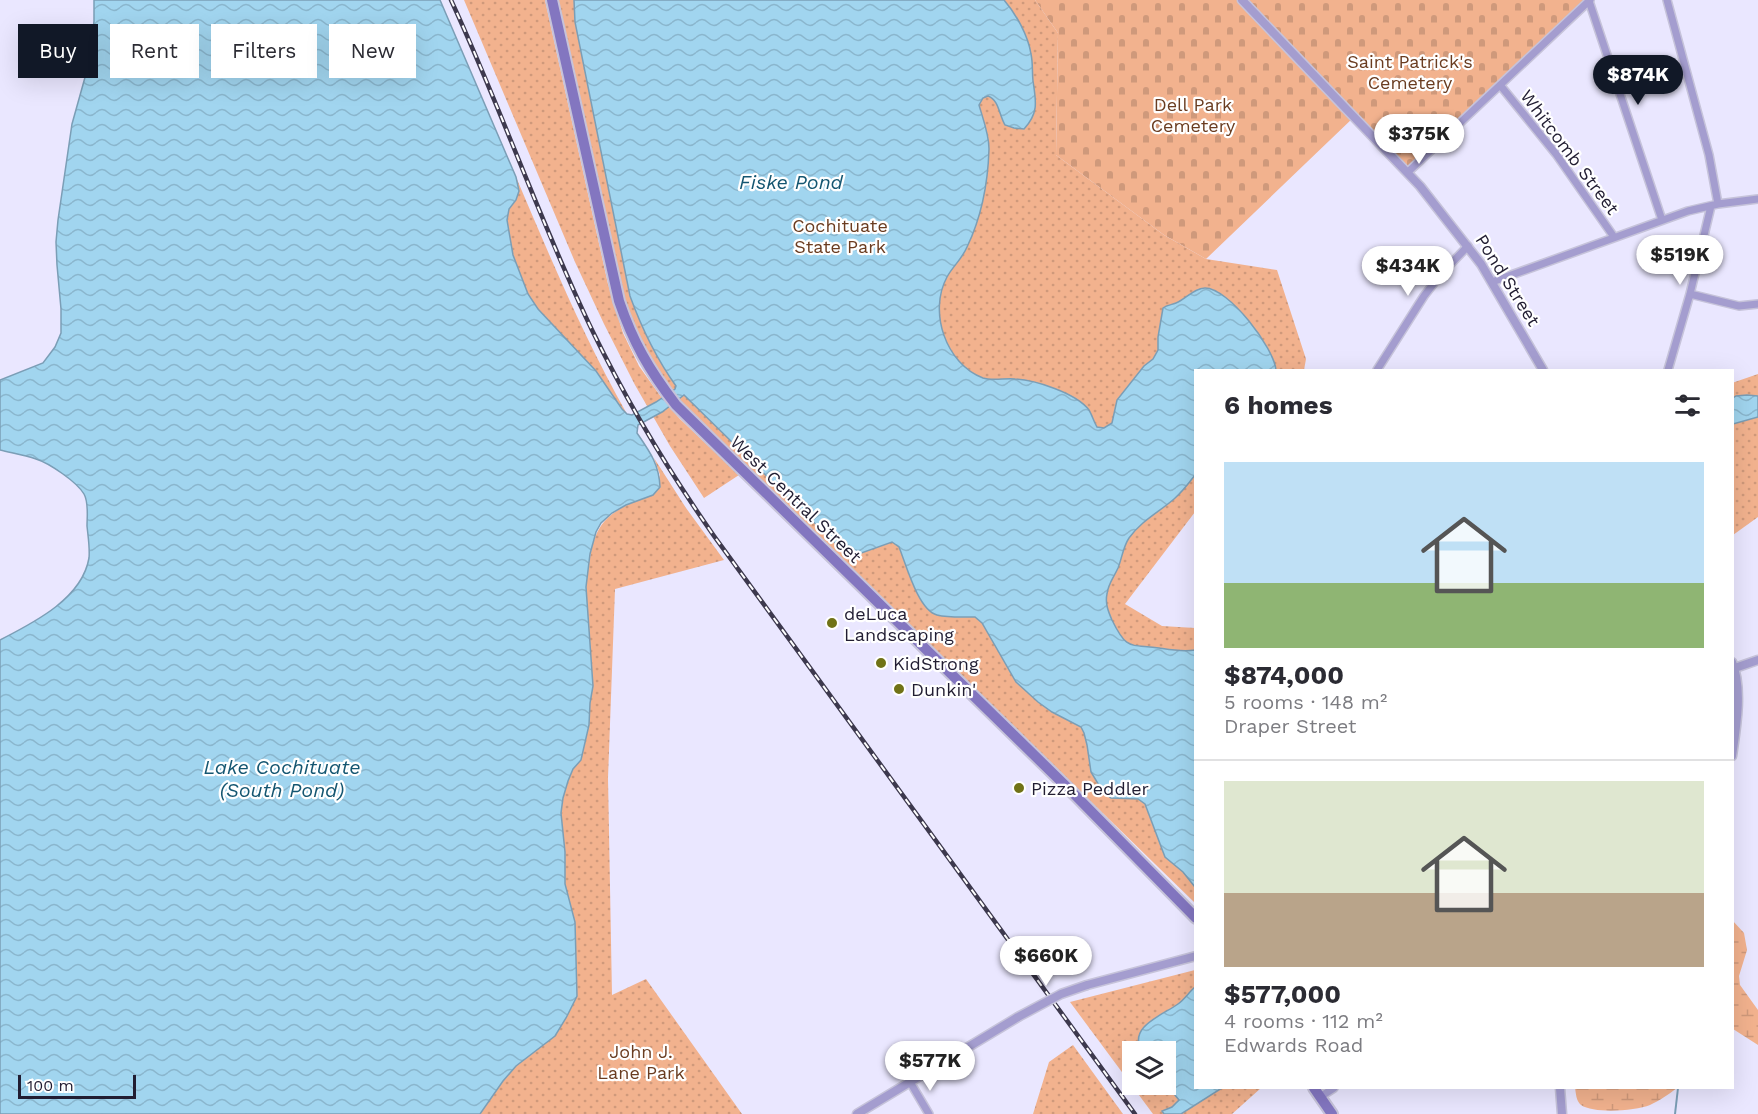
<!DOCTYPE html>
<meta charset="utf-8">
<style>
body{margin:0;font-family:"Work Sans",sans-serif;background:#f2f2f3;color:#2b2b33;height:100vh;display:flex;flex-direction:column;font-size:22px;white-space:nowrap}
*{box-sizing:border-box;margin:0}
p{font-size:20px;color:#7c7c81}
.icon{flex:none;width:33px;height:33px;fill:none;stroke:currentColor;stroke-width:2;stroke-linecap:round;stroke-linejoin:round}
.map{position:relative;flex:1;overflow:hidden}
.panel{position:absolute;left:1194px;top:369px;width:540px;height:720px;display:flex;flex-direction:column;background:#fff;border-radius:0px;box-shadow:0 6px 24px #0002}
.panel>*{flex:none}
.top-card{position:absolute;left:18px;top:24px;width:570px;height:54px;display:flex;gap:12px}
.fabs{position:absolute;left:1122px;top:1041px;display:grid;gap:12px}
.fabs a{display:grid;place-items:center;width:54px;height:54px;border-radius:0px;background:#fff;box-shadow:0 6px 24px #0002;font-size:30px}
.scale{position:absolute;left:18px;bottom:15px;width:118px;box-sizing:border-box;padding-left:6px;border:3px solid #211d32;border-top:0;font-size:16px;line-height:21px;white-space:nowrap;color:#211d32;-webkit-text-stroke:4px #fff;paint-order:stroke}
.price{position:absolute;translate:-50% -51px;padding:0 14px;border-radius:21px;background:#fff;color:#222;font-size:20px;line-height:39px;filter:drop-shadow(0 2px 3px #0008)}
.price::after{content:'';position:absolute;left:50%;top:36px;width:18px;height:14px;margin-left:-9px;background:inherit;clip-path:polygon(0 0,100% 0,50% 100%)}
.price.current{background:#111827;color:#fff}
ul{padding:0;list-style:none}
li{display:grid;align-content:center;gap:12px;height:318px;padding:0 30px}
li+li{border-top:2px solid #e1e1e2}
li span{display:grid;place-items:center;height:186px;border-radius:0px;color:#555}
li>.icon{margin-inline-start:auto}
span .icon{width:108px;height:108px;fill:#fffc;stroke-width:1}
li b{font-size:26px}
h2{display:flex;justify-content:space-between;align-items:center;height:72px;padding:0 30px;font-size:26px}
.tag{padding:0 21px;border-radius:0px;background:#fff;box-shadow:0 6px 24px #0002;font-size:21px;line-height:54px}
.tag.current{background:#111827;color:#fff}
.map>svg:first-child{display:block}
</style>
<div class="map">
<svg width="1758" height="1114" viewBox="0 0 1758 1114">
<defs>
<pattern id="wetland-marsh" width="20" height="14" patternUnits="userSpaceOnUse" patternTransform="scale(1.5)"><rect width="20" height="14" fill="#f2b28e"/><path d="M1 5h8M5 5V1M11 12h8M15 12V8" fill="none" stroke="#cf997b"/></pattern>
<pattern id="cemetery-stones" width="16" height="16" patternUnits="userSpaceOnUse" patternTransform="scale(1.5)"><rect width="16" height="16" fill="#f2b28e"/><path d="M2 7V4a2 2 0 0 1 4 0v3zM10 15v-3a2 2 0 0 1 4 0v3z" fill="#cf997b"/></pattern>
<pattern id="park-dots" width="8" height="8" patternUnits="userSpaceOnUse" patternTransform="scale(1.5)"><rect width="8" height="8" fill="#f2b28e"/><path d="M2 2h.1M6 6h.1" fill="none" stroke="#cf997b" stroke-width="1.8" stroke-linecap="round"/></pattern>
<pattern id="water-waves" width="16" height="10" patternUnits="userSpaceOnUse" patternTransform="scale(1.5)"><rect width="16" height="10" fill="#a1d5ef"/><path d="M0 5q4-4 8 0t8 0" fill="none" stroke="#8ab6cd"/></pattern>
</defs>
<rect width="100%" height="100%" fill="#eae7ff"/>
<!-- wetland -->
<path fill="url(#wetland-marsh)" d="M1733,921L1744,933L1747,950L1739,976L1740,985L1758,1010V1045L1733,1029Z
M1575,1088H1677C1669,1094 1659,1101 1650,1105C1635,1111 1594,1114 1581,1105C1576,1101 1576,1093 1575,1088Z"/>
<!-- cemetery -->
<path fill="url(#cemetery-stones)" d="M1035,0H1590L1408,172L1354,117L1206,259L1164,235L1056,155L1058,33Z"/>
<!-- park -->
<path fill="url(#park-dots)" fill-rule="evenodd" d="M464,0H545L608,284L623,333L639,366L664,401L680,419L739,475L704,498L670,446L635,385L604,324L575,262Z
M552,0H1035L1058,33L1056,155L1164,235L1206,259L1277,270L1306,359L1304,370H1196L1195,512L1125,604L1162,626L1195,628V903L716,436L669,396L625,320Z
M516,177C550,257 584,338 627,414L622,409L596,371L538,309L528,294L513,255L507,220L509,209L516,200L519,191Z
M1758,374V517L1733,535L1732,383Z
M654,458L686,508L724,560L615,589L608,778L612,995L646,979L742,1114H480L503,1081L516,1066L555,1036L576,971L575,922L565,884V852L561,813L563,798L568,781L573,769L581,760L589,725L590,703L593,686L586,587C593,530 595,514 653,495L660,475Z
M1195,970L1196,1088H1261L1232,1114H1153L1070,1002ZM1132,1052H1166V1084H1132Z
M1073,1045L1123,1114H1033L1049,1062Z"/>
<!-- water -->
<path fill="url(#water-waves)" stroke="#7b9eb6" stroke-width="1.5" d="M94,0H440L516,177L519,191L516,200L509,209L507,220L513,255L528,294L538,309L596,371L622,409L627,414L632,415L656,402L675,389L676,386C656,358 642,329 630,296L575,22L574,0H1004C1016,14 1028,35 1031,54C1033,63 1032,72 1033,81C1036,101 1039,113 1024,129L1014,128L1005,125C999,115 999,100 988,96L983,98L979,105C983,119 989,134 989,149C988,182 981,218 967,247C962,259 953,266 947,277C928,312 946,364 983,378C992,381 1005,378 1015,379C1035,380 1076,393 1089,410C1092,415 1094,422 1097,427L1104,428L1112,423L1117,400L1144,366L1153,359L1158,350V337L1163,308C1167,305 1171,305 1176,303C1186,299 1194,288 1205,288C1229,288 1274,348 1276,370H1196L1195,475C1189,483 1182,492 1174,499C1159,512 1141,521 1129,538C1123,547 1122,558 1118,568C1114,577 1108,584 1107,594C1105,603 1108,611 1112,620C1127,651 1130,644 1159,648C1172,650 1182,652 1195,650V887L1183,872L1165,857L1145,804L1138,799L1111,798L1103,792L1091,772L1087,745L1084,733L1081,727L1052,712L1038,702L1016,682L982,623L975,617C962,617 949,618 937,615C918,610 906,564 899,547L892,542L853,556L841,549L684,395L662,412L638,425L637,433C650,452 659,464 660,487L653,495L626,505L612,513L601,523L596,532L590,554L586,587L593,686L590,703L589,725L581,760L573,769L568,781L563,798L561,813L565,852V884L575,922L577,996L566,1018L555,1036L516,1066L503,1081L480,1114H0V640C33,623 82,599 89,558C90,548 88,536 87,526C87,516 89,503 84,494C77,482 49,463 36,459C24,455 12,453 0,450V380L43,363L55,347L61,333V309L57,265L56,242L58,220L72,124L89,63L94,21Z
M1747,395L1758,396V417L1733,424V398L1736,396Z
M1195,987L1196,1088H1222L1181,1114H1164L1162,1111L1172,1107L1179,1100L1166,1084V1052L1142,1051C1127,1027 1163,1015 1178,1004C1185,999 1189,992 1195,987Z"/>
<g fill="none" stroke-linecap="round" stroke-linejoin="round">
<!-- stream -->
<path stroke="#7b9eb6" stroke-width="2" d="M1675,1114L1678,1088"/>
<!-- minor casing -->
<g stroke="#c6c3da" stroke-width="10">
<path id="minor" d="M1667,0L1709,155L1718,204
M1589,1L1662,220
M1500,85L1556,154L1614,237
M1408,172L1590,0
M1492,282L1688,211L1718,204L1758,199
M1690,294L1739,306L1758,304
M1377,370L1424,296L1441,274L1468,246
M1668,370L1690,294L1711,206
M910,1082L929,1114
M1320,1097L1334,1088"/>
</g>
<!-- tertiary casing -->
<g stroke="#c6c3da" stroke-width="11">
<path id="tertiary" d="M1242,0L1420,186L1481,264L1543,370
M1732,662C1743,688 1736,729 1732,756
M1732,669L1758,660
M1087,985L1196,956
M1560,1088L1562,1114
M857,1114L1018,1017"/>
</g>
<!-- secondary casing -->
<g stroke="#c6c3da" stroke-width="14">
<path id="secondary" d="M552,0L619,301C633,342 649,370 676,405L1076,796L1196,918
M1314,1088L1332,1114"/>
</g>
<!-- minor -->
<use href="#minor" stroke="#a49dcf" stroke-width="7"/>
<!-- tertiary -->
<use href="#tertiary" stroke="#a49dcf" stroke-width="8"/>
<!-- secondary -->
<use href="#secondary" stroke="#8376c0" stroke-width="10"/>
<!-- rail casing -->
<g stroke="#3d394e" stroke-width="4.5">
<path id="rail" d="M451,0C501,108 540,222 592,330C627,402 668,470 714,536L1135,1114"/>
</g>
<!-- rail -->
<use href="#rail" stroke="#fff" stroke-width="2" stroke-dasharray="7" stroke-linecap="butt"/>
<!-- tertiary-bridge casing -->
<g stroke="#c6c3da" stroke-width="11" stroke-linecap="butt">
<path id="tertiary-bridge" d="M1018,1017L1061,994L1087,985"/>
</g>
<!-- tertiary-bridge -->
<use href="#tertiary-bridge" stroke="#a49dcf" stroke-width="8"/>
</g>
<!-- markers -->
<g fill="#707217" stroke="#fff" stroke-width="2">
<circle cx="832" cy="623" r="6"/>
<circle cx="881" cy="663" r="6"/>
<circle cx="899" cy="689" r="6"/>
<circle cx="1019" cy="788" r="6"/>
</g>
<g text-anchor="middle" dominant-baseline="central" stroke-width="4.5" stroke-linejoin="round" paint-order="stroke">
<!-- park labels -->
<g font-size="18" fill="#6a3c20" stroke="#fff">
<text x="1410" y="61">Saint Patrick's<tspan x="1410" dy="21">Cemetery</tspan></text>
<text x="1193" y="104">Dell Park<tspan x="1193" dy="21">Cemetery</tspan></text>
<text x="840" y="225">Cochituate<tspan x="840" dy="21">State Park</tspan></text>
<text x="641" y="1051">John J.<tspan x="641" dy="21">Lane Park</tspan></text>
</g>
<!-- street labels -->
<g font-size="18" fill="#211d32" stroke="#fff">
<text transform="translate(1570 152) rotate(53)">Whitcomb Street</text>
<text transform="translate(1508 280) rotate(58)">Pond Street</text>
<text transform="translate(796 499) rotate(44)">West Central Street</text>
</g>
<!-- poi labels -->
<g font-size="18" fill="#211d32" stroke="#fff" text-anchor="start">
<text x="844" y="613">deLuca<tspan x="844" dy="21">Landscaping</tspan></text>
<text x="893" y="663">KidStrong</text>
<text x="911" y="689">Dunkin'</text>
<text x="1031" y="788">Pizza Peddler</text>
</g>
<!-- water labels -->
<g font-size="20" font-style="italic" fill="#145671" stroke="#fff">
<text x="791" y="182">Fiske Pond</text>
<text x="282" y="767">Lake Cochituate<tspan x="282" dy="23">(South Pond)</tspan></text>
</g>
</g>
</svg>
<div class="fabs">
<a><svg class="icon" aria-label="layers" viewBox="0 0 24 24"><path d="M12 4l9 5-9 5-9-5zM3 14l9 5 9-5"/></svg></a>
</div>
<div class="scale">100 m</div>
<b class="price current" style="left:1638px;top:106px">$874K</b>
<b class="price" style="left:1419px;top:165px">$375K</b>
<b class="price" style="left:1680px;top:286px">$519K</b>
<b class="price" style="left:1408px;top:297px">$434K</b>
<b class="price" style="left:1046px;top:987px">$660K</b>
<b class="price" style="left:930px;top:1092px">$577K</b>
<div class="top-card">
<a class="tag current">Buy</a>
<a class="tag">Rent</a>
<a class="tag">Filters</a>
<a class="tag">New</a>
</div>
<section class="panel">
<h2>6 homes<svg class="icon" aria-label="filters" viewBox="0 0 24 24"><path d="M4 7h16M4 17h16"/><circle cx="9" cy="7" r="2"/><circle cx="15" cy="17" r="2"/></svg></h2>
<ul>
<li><span style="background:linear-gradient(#bfe0f5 65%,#8fb573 0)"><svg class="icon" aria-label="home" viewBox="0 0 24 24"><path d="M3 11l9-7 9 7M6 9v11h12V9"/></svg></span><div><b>$874,000</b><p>5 rooms · 148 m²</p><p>Draper Street</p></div></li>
<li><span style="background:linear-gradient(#dfe7d0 60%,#b9a48a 0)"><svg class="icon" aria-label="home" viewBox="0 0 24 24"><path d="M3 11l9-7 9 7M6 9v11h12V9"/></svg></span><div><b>$577,000</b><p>4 rooms · 112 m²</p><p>Edwards Road</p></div></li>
</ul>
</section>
</div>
